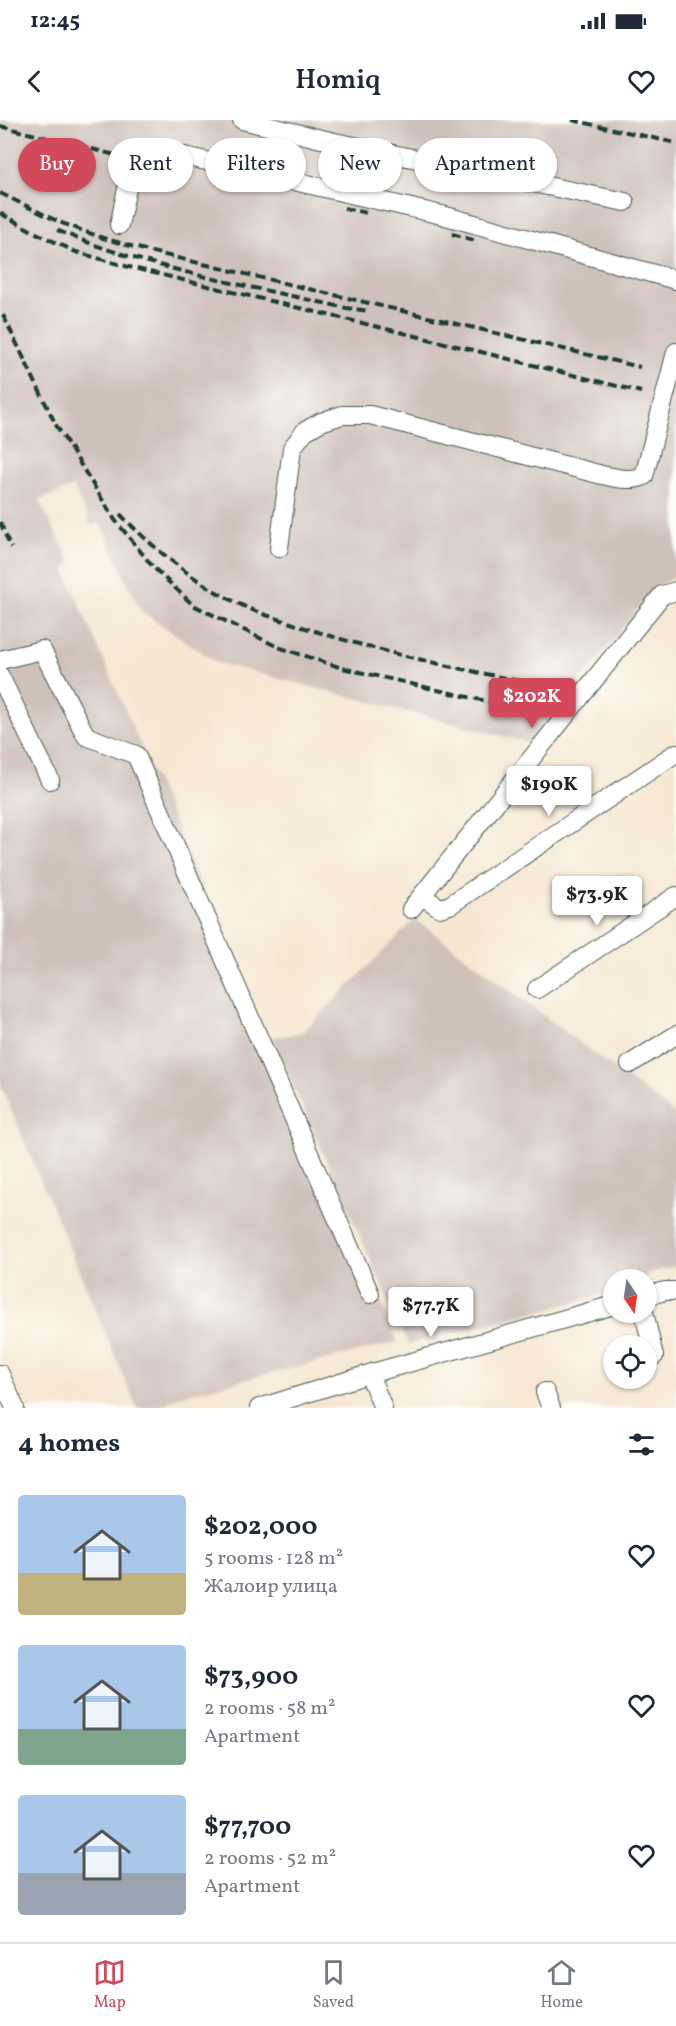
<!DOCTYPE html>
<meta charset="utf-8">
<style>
body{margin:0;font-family:Vollkorn,serif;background:#f2f2f3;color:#1f2937;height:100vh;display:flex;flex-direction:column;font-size:22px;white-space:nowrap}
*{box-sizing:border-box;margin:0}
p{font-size:20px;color:#747a83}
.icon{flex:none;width:33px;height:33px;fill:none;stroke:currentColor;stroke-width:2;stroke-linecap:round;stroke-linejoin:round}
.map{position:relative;height:1288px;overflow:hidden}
.drawer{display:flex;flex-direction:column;background:#fff;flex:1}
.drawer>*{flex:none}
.banner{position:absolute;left:18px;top:18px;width:640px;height:54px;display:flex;gap:12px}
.needle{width:39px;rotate:167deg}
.fabs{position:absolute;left:603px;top:1149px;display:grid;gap:12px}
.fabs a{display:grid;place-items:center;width:54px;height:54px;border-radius:50%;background:#fff;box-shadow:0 2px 4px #0004;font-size:30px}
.price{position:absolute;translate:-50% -51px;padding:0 14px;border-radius:6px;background:#fff;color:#222;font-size:20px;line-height:39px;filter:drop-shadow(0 2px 3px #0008)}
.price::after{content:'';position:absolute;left:50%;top:36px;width:18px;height:14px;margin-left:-9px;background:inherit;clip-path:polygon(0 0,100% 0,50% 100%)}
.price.on{background:#d1495b;color:#fff}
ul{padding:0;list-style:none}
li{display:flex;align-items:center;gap:18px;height:150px;padding:0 18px}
li span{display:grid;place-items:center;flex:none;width:168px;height:120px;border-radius:6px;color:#555}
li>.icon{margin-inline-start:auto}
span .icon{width:72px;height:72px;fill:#fffc;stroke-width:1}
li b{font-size:26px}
h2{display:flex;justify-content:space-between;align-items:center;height:72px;padding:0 18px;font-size:26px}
.pill{padding:0 21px;border-radius:27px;background:#fff;box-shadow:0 2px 4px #0004;font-size:21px;line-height:54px}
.pill.on{background:#d1495b;color:#fff}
.status{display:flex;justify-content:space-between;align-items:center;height:42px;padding:0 30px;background:#fff;direction:ltr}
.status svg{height:16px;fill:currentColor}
header{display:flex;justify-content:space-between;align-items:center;height:78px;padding:0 18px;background:#fff;font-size:27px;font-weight:600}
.dock{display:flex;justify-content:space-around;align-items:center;height:84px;border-top:2px solid #e0e1e3;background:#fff;font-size:16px;color:#747a83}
.dock a{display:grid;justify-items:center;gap:3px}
.dock .on{color:#d1495b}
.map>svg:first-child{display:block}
</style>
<div class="status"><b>12:45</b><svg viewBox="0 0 49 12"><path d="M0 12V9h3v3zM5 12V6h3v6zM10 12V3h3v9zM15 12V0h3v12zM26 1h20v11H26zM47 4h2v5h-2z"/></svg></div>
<header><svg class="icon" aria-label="back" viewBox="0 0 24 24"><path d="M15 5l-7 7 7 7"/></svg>Homiq<svg class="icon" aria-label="heart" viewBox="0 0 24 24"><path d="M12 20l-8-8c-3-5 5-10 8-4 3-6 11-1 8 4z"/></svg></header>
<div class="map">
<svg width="676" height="1288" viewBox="0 0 676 1288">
<rect width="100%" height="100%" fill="#fdfcf7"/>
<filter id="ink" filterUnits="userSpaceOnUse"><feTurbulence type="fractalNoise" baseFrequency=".0167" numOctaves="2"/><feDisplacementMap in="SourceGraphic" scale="12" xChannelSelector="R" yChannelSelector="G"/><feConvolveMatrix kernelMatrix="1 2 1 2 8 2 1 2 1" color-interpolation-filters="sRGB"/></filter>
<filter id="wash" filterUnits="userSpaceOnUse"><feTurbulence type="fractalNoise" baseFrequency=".008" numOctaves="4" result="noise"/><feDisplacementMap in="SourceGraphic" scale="24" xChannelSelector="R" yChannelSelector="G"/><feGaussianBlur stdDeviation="1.35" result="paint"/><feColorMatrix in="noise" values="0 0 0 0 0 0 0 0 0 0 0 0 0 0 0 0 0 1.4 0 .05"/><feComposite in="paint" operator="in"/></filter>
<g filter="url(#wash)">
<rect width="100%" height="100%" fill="#f6e7d2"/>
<!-- industrial -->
<path fill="#cec1ba" d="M0,0H676V456L656,467L530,623L218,543L141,491L100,403L91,405L73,367L39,380L71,443L64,448L398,1222L182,1275L157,1288H137L0,964V289L8,304L0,286Z
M415,799L676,995V1146L646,1154L647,1164L646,1160H614L613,1172L408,1224L272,918L303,912Z"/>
</g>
<g filter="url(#ink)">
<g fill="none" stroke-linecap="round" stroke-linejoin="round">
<!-- minor casing -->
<g stroke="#3f564c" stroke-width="20">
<path id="minor" d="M242,0L330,21L625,82
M119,105C124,87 128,46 144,35C150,31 159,32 167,32L442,95L676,160
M279,428L292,328L305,311L321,302L342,295H370L602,355C617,358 630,362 644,356L676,232
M0,540L42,530L86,616L136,635L370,1174
M0,556L50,660
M422,776L440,788L450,785L676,633
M411,789L662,475L676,471
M537,869L676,776
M630,944L676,915
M646,1176L665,1171H676
M644,1192L654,1236
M0,1254L15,1288
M369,1254L383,1288
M545,1272L551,1288
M259,1288L369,1254L614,1185"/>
</g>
<!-- minor -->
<use href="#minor" stroke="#fff" stroke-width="18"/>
<!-- rail -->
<path stroke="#1f3d34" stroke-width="4" stroke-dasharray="9 4.5" stroke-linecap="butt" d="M572,0L676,23
M0,6L163,47
M0,73L59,102L103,118L148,131L640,247
M344,88L367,93
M0,93L34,112L76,132L129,147L449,224L641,272
M57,110C147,149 250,166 346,188L370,191
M452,114L477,121
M3,195L56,305L115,400L153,447L193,485L278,527L342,548L529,591
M120,394C156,431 200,467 248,488C261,494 276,498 291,503C373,532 460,548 546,567
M0,402L11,428"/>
</g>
</g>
</svg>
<div class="fabs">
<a><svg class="needle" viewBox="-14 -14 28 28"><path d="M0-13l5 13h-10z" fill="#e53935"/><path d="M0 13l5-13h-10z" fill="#747a83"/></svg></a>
<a><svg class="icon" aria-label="locate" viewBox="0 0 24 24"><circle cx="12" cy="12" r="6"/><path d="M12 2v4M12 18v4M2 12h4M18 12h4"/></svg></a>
</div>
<b class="price on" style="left:532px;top:609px">$202K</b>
<b class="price" style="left:549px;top:697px">$190K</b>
<b class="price" style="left:597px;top:807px">$73.9K</b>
<b class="price" style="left:431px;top:1218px">$77.7K</b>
<div class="banner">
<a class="pill on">Buy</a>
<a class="pill">Rent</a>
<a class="pill">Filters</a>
<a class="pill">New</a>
<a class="pill">Apartment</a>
</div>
</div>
<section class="drawer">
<h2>4 homes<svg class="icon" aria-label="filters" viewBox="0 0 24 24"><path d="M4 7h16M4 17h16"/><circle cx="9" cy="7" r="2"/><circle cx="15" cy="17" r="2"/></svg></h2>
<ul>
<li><span style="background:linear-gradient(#a9c7e8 65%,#c2b280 0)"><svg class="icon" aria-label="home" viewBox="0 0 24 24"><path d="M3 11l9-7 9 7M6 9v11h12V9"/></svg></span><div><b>$202,000</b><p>5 rooms · 128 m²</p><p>Жалоир улица</p></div><svg class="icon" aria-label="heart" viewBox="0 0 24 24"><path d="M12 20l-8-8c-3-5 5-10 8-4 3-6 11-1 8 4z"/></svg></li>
<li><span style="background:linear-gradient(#a9c7e8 70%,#7fa58c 0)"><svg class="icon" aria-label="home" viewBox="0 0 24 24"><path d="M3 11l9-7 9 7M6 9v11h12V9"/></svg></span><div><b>$73,900</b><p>2 rooms · 58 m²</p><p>Apartment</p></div><svg class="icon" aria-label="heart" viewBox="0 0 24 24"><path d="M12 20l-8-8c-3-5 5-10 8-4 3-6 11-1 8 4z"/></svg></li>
<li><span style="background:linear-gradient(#a9c7e8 65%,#9aa5b1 0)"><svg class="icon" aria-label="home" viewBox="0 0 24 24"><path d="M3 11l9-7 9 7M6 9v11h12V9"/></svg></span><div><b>$77,700</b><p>2 rooms · 52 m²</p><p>Apartment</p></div><svg class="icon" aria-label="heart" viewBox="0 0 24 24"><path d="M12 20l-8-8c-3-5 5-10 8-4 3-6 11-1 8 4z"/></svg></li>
</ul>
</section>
<nav class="dock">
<a class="on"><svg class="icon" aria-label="map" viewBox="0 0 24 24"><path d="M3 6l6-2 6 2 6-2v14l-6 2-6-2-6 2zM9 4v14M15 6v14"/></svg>Map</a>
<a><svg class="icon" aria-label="saved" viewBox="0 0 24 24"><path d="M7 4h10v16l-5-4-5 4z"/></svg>Saved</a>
<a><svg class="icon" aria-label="home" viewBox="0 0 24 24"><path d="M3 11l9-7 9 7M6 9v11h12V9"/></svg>Home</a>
</nav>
